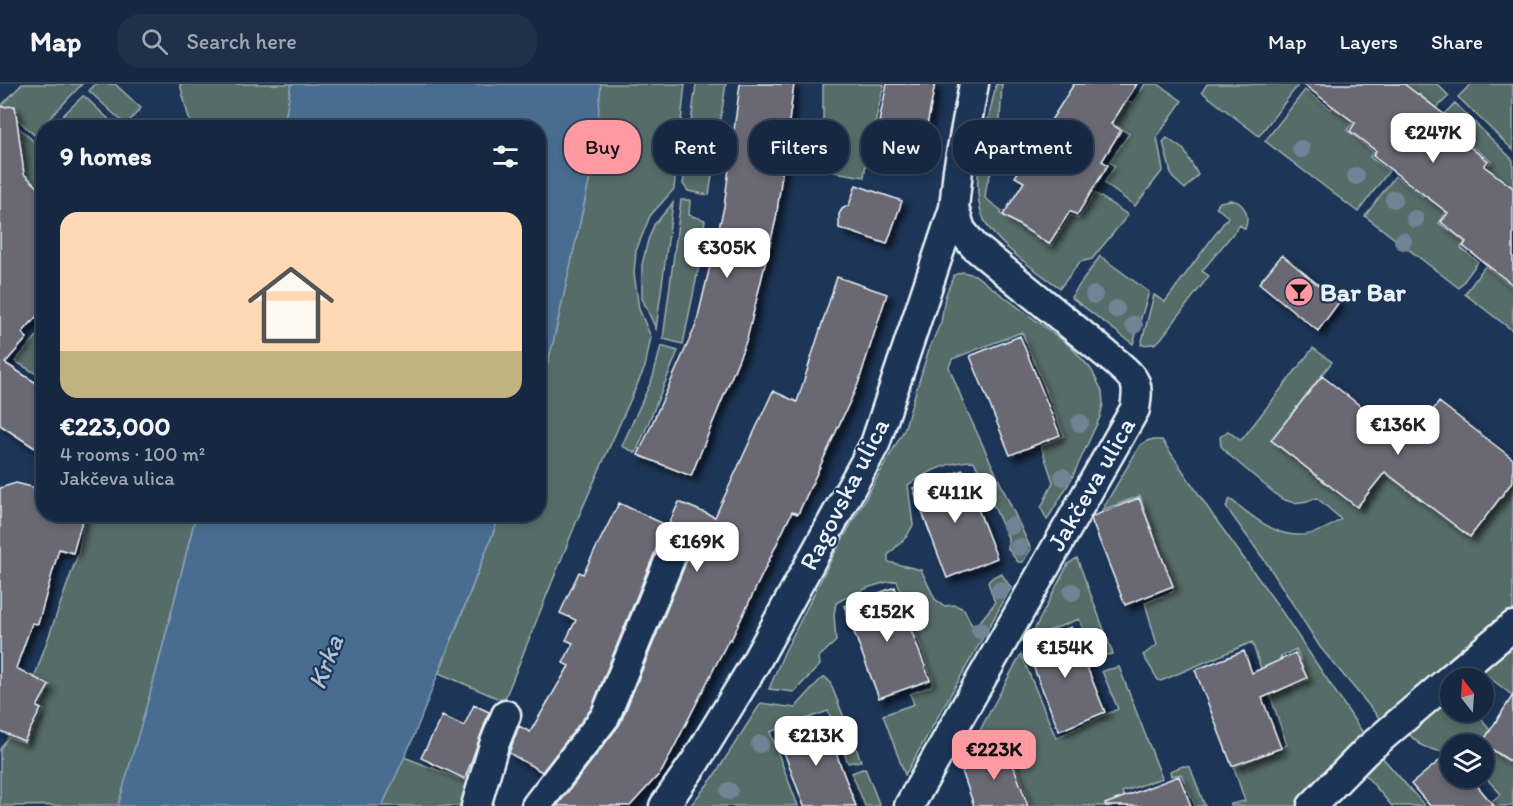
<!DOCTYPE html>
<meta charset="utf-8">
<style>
body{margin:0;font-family:Itim,sans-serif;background:#1f3048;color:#f1f3f6;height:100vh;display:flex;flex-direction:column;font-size:22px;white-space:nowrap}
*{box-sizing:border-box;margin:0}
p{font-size:20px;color:#9ea6b1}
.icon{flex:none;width:33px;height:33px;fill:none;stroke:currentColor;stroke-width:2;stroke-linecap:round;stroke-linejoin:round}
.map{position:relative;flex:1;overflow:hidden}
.drawer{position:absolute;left:36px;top:36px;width:510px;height:402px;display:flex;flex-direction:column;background:#162841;border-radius:24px;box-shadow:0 3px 9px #0003,0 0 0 2px #35445a}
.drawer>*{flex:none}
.top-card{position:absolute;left:564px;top:36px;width:570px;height:54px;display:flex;gap:12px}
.needle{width:39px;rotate:343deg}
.fabs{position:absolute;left:1440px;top:584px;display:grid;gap:12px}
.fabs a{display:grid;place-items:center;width:54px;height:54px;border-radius:50%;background:#162841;box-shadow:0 3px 9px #0003,0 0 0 2px #35445a;font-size:30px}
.price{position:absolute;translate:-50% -51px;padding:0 14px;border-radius:12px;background:#fff;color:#222;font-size:20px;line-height:39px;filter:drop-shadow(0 2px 3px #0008)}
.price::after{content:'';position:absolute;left:50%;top:36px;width:18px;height:14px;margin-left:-9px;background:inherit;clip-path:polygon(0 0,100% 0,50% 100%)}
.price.active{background:#ff9aa2;color:#111}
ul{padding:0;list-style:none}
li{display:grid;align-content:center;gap:12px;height:318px;padding:0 24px}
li+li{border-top:2px solid #35445a}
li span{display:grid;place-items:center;height:186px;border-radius:18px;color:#555}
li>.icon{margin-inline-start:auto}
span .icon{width:108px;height:108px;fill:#fffc;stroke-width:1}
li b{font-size:26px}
h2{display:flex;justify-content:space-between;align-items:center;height:72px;padding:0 24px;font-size:26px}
.pill{padding:0 21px;border-radius:24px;background:#162841;box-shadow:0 3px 9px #0003,0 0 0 2px #35445a;font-size:21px;line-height:54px}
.pill.active{background:#ff9aa2;color:#111}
header{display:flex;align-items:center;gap:36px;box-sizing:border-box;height:84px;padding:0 30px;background:#162841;border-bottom:2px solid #35445a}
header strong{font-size:28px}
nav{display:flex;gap:33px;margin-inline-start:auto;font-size:21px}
.search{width:420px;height:54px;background:#1f3048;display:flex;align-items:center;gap:15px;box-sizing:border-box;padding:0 21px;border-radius:24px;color:#9ea6b1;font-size:22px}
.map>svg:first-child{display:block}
</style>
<header>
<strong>Map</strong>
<div class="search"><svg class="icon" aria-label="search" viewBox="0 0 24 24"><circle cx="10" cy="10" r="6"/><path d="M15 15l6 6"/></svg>Search here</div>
<nav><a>Map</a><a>Layers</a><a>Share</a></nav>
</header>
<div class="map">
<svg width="1513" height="722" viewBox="0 0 1513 722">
<defs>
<filter id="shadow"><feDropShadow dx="5.5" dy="5.5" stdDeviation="3" flood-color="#0009"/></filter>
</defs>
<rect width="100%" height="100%" fill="#1d3557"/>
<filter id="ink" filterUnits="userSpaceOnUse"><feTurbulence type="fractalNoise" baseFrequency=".0167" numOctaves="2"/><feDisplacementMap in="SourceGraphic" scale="12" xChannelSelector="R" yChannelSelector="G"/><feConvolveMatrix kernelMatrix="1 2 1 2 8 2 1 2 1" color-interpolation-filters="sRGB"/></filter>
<g filter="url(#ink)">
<!-- green -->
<path fill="#566c68" stroke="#9faeb0" stroke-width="1.5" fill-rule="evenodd" d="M22,0H82L34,51L2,21Z
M95,0H115L141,24L126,41L89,7Z
M180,0H291L284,43H191Z
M600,0H685L674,105L650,132L636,167L634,189L639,225L651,253L645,283L578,434L504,617L439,589L500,431L538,430L539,311L553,259L595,71Z
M696,0H726L709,111L688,107L683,100Z
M823,0H884L875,40L885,45L882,69L868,66L864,93L823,86Z
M996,0H1002L998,71L987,99L985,114L1002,127L1001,130L1051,162L1071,131L1078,135L1095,109L1128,131L1092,175L1080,178L1060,204C1037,187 1006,167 989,144C963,109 989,39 996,0Z
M1145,0H1158L1182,17L1157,53L1163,86L1135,122L1104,99L1115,82L1109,78L1129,50L1113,39L1126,16L1133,19Z
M1207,0H1299L1259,52L1202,8Z
M1395,0H1437L1449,12L1436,24L1420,10L1416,15Z
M1471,0H1513V66L1458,13Z
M1305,6L1331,25L1336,19L1356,35L1347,46L1373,68L1370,73L1389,87L1358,128L1265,57Z
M83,12H84L117,43H51Z
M1455,19L1513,76V103L1511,101L1505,106L1484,88L1491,77L1466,57L1471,50L1445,29Z
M0,26L43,66V116L15,81Z
M1167,54L1184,66L1198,91L1185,105L1172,93L1163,58Z
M1395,92L1422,112L1426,108L1448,125L1439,139L1465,158L1461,164L1478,178L1459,204L1365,132Z
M681,116H690L689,131L705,136L700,177L683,260L663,255Z
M1230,116C1245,117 1250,132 1245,145L1240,141L1202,187L1209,192L1160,256L1154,260L1141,261L1154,211L1165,218L1228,133L1216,123L1220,118Z
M673,119L656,245L642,214V181L648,156L654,141Z
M1100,172L1149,208L1133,260L1071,213Z
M1485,182L1511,202L1513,200V247L1465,210Z
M962,188L975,191L1070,262L1091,285L1102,307L1103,320L1100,333L1071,396L1047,436L1041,424L1053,398L1041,362L1064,352L1022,248L952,275L949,283L966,325L1031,465L1023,478H1018L1008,465V454L974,377C949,377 928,387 908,401L913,441L907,452L888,471V478L921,486L935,515L943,522L955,521L964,525L974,545L995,519L988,498L993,493L1001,489L1011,504L905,691L883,631L914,620L910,610L931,602L933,597L897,497C877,498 854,509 836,519L834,530L836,557L819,573L820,581L794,608L769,605L784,569L831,476L904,346L929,265L941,238L945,213L954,191Z
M43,245V294L15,277Z
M661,262L678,267L636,369L622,362L653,293Z
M1313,264L1332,278L1271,356L1357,423L1384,389L1470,452L1513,397V535L1386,642L1320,563L1270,484L1226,423L1230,415C1268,445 1295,468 1341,435L1317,414C1303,419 1292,421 1279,413L1229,371L1221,362L1220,353L1228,347L1240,356L1243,354Z
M1149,356H1162L1214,433L1276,519L1363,649L1364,657L1301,722H1231V720L1245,717L1234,684L1287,661L1252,558L1161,597L1158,596L1143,571L1157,561L1145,519L1174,507L1140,412L1102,426L1140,361ZM1296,565L1308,596L1293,603L1280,573Z
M85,431H196L157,585L119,721L0,722V665L8,653L25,659L44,626L40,623L50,601L34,594L78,470Z
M1077,474L1113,570L1095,573L1079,535L1030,554L1068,480Z
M1507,561H1513V612L1479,585Z
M1021,570L1056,654L1118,625L1102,587L1119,583L1162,694L1122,708L1128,722H1031L1008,661L965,674Z
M825,593L830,598L861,677L848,679L828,627L770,648L798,722H690L712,695L761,619L795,624L819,597Z
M1450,609V627H1477L1490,647L1483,659L1513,682V722H1486L1501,710L1484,692V660H1450V669C1427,665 1422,665 1405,646Z
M1381,672L1425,722H1392L1360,685Z
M404,673L471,699L468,722H382Z
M1183,682L1190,683L1205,722H1195L1181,690L1171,692L1170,687Z
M865,684L880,722H865L852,689Z"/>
<!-- water -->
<path fill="#496d90" stroke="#89a2ba" stroke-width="1.5" d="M291,0H601L595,71L553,259L539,311L538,44L284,43Z
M196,431H500L412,657L382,722H118L157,585Z"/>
<!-- building -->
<path fill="#696873" stroke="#e8f1f8" stroke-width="1.5" filter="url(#shadow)" d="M740,0H794L776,135L747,255L691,392L638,371L696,241L724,123Z
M887,0H935L926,47L879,38Z
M1074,0H1137L1111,40L1121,46L1102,77L1108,81L1077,131L1070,127L1049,160L1003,131L1024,98L1015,93Z
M1303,0H1404L1469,49L1462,57L1488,77L1484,82L1513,104V201L1463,162L1466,158L1441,138L1448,129L1373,72L1376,67L1350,47L1355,39Z
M15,22L24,90L44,109V224L22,249L27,254L5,279L44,304V370L0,341V23Z
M856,101L902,117L887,160L839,144V130L842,125L849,121Z
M1282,171L1339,218L1318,247L1259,199Z
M837,193L887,210L858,300L798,430L792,428L731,556L729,555L662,687L630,722H557L620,640L687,476L688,467L685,460L679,455L670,454L662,457L657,463L591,625L542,688L509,669L519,642L530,648L569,582L563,579L573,559L566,556L576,536L560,529L579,488L583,490L619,419L668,442L679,418L715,433L773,307L797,318Z
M1020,252L1060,351L1010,371L970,272Z
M1322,292L1408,359L1439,318L1513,375V397L1470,453L1385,388L1357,423L1271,356Z
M963,386L997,474L947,494L913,404Z
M16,399L44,406V430H84L73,469L59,465L38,540L32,539L16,584L49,601L37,623L41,625L24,657L0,647V404Z
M1139,414L1173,502L1125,521L1091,435L1093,432Z
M895,503L930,596L879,614L844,522Z
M1071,543L1105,628L1059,647L1025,562Z
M1244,567L1252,589L1295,569L1307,594L1262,614L1281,664L1232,682L1195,586Z
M1513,611V679L1482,659Z
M474,621L489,628L465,695L421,674L442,632L464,642Z
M824,635L843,688L856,722H804L778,652Z
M1007,664L1028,722H974L960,681Z
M1450,668V693H1470L1494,722H1430L1411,700Z
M1179,692L1191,722H1106L1105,720Z"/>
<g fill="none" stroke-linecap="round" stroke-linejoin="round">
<!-- minor casing -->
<g stroke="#e8f1f8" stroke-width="33">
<path id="minor" d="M1451,594L1513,542
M476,722L494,661L506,631
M536,722L605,633L672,470
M664,722L695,678L753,583L875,360L954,124L958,86L974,0
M909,722L1135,325C1139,298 1137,297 1117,279L974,162L961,146L954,124
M1312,722L1366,667L1450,595"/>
</g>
<!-- minor -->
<use href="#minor" stroke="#1d3557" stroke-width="28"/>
</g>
<!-- trees -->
<g fill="#718394">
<circle cx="1301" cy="65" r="9"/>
<circle cx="1356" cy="92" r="9"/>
<circle cx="1394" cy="115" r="9"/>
<circle cx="1415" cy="135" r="9"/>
<circle cx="1403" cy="157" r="9"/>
<circle cx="1094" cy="211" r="9"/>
<circle cx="1116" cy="225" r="9"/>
<circle cx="1134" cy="241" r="9"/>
<circle cx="1080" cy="339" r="9"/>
<circle cx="1063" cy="393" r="9"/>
<circle cx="1011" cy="442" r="9"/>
<circle cx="1019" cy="463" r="9"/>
<circle cx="1000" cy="506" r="9"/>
<circle cx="1072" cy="508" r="9"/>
<circle cx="980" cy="546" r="9"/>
<circle cx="760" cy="660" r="9"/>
<circle cx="729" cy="707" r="9"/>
</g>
</g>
<!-- icons -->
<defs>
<g id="bar-disc" transform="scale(1.5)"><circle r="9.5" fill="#ff9aa2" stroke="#1d3557"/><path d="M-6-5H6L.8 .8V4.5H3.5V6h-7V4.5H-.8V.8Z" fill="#111"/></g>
</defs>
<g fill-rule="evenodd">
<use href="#bar-disc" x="1299" y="208"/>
</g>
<g text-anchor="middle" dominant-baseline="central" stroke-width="4.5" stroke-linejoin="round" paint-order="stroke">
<!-- poi labels -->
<g font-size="26" font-weight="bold" fill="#e8f1f8" stroke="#1d3557" text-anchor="start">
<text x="1320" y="208">Bar Bar</text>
</g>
<!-- street labels -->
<g font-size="26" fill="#e8f1f8" stroke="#1d3557">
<text transform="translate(1091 400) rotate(-60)">Jakčeva ulica</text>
<text transform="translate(844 410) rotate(-63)">Ragovska ulica</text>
</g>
<!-- water labels -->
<g font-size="27" font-style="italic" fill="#b0c3d4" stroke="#1d3557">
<text transform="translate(325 578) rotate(-69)">Krka</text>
</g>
</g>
</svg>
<div class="fabs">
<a><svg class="needle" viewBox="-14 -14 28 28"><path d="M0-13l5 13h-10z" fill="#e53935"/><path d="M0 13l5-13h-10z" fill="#9ea6b1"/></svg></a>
<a><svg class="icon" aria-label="layers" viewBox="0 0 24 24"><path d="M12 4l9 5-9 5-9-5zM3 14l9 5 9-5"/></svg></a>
</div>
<b class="price" style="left:1433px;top:80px">€247K</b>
<b class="price" style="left:727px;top:195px">€305K</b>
<b class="price" style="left:1398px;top:372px">€136K</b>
<b class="price" style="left:955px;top:440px">€411K</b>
<b class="price" style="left:697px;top:489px">€169K</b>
<b class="price" style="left:887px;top:559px">€152K</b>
<b class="price" style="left:1065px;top:595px">€154K</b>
<b class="price" style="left:816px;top:683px">€213K</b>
<b class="price active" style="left:994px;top:697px">€223K</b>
<div class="top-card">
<a class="pill active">Buy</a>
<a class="pill">Rent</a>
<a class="pill">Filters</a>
<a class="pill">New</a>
<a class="pill">Apartment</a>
</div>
<section class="drawer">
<h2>9 homes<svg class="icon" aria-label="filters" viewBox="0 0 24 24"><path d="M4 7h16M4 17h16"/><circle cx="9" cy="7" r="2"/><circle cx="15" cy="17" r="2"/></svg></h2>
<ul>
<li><span style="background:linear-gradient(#ffd9b3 75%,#c2b280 0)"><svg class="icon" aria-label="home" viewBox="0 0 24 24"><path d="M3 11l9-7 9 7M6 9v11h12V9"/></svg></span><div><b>€223,000</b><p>4 rooms · 100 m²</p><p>Jakčeva ulica</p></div></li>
</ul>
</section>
</div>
